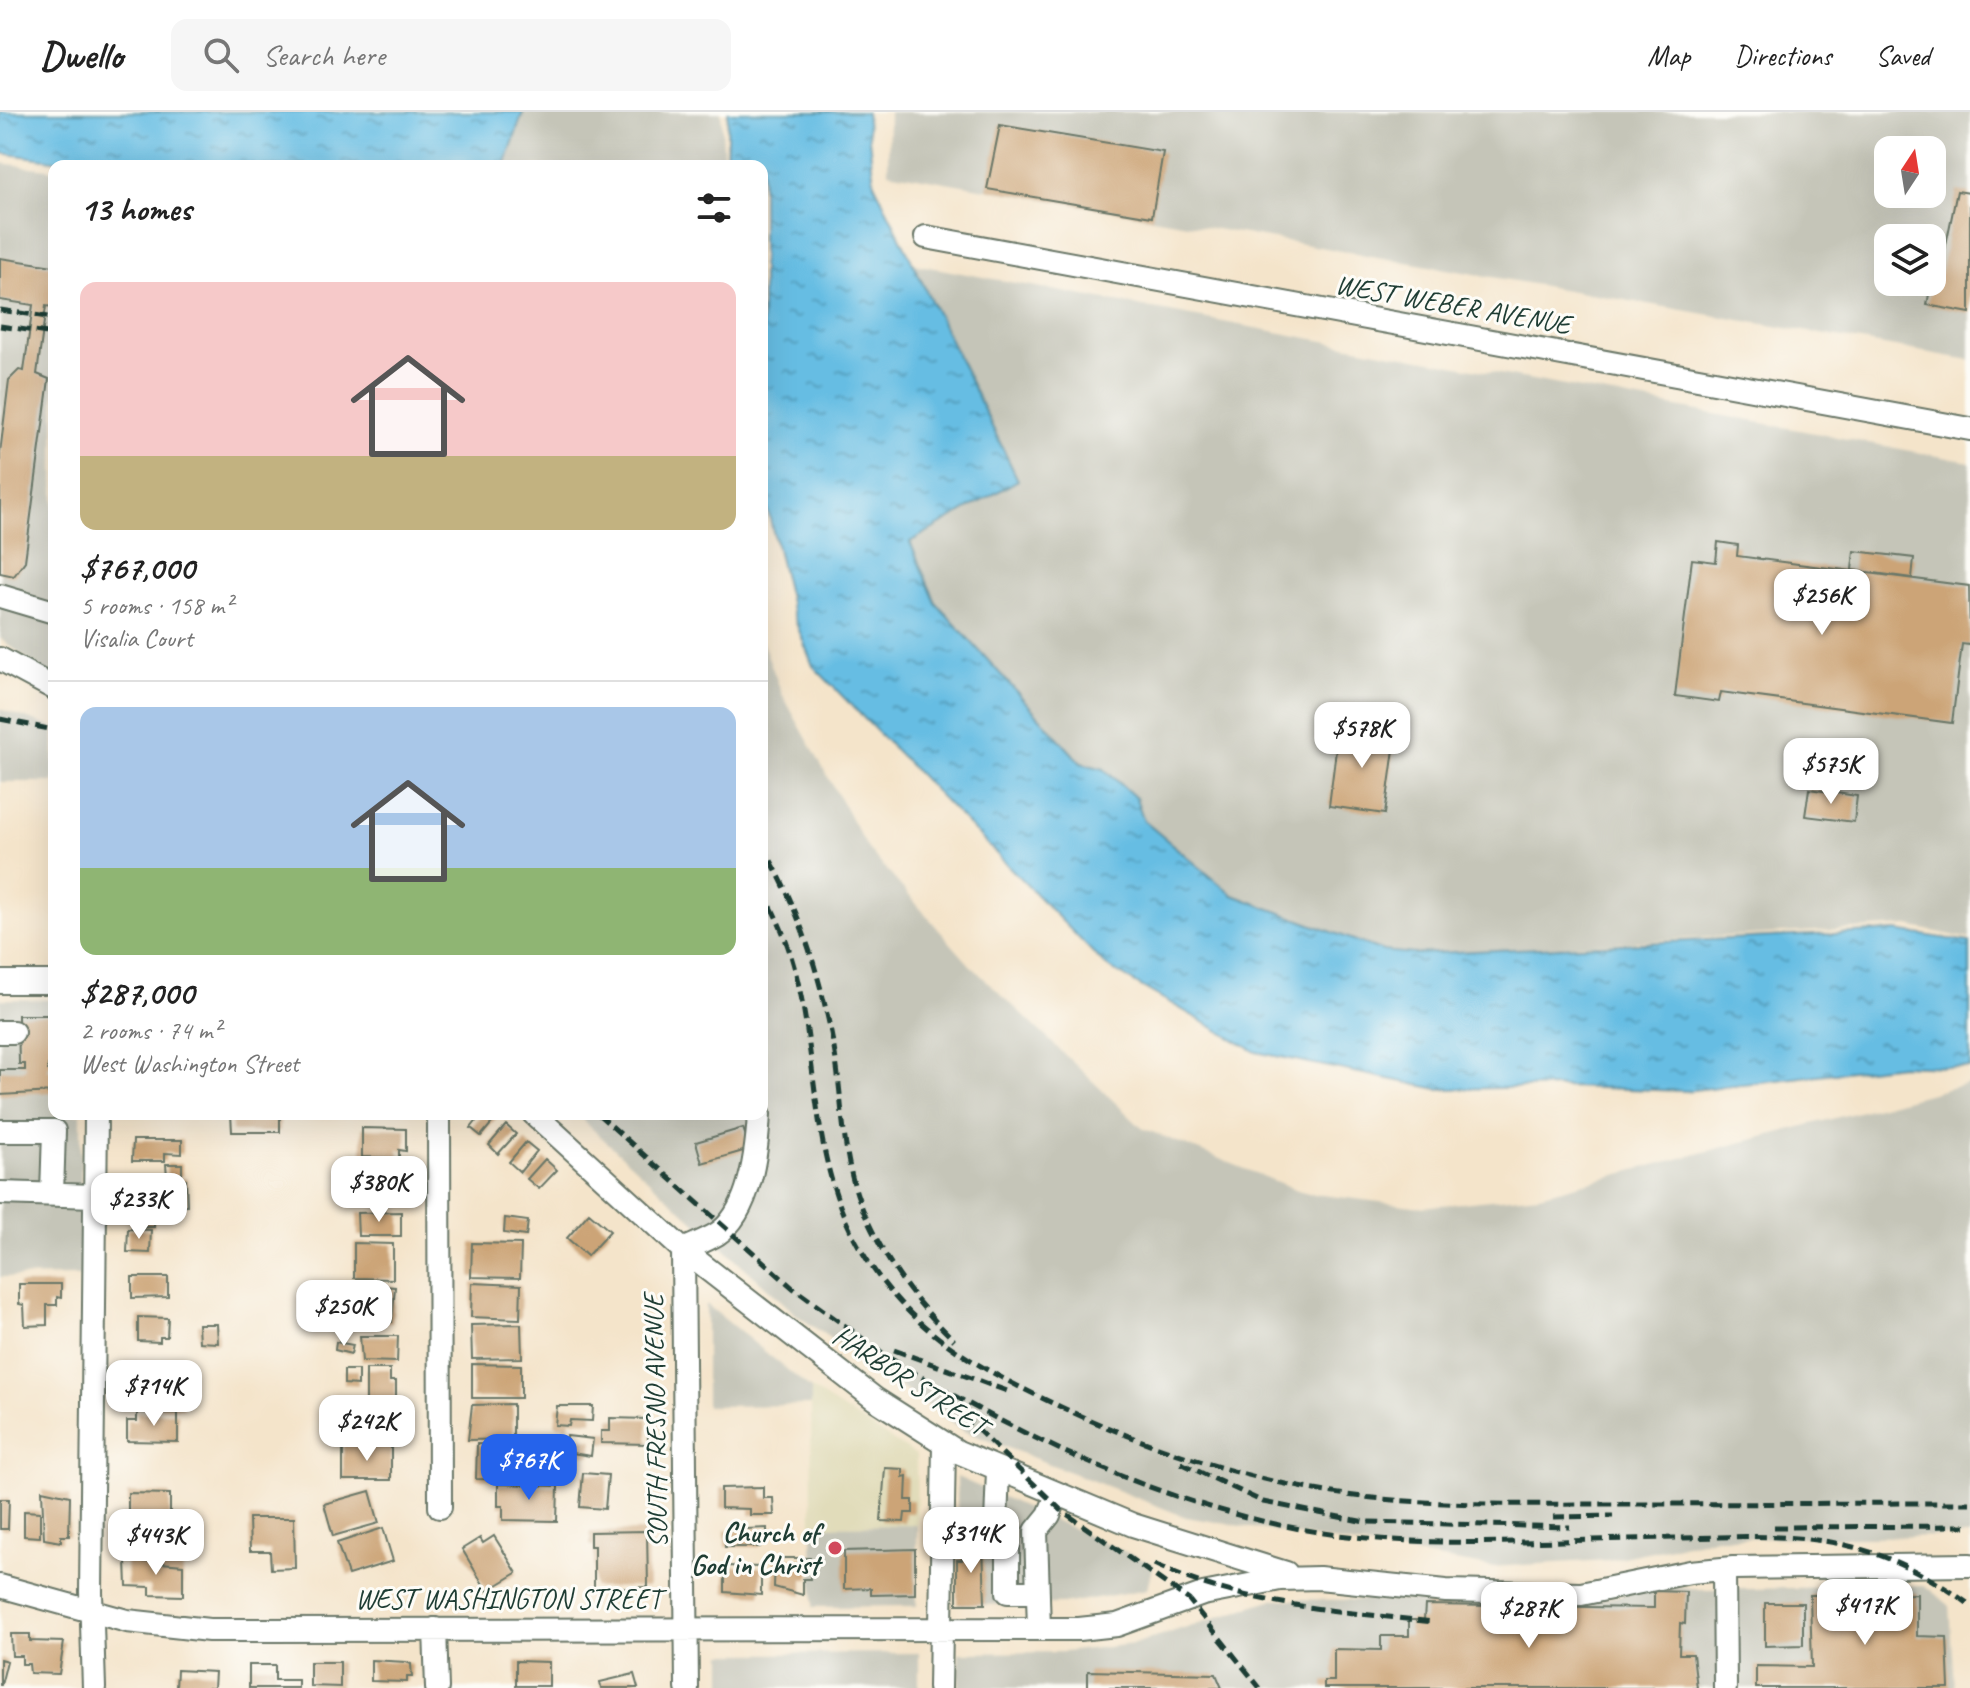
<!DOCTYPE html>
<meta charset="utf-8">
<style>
body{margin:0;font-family:Caveat,sans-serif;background:#f6f6f6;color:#222;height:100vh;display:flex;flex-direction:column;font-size:30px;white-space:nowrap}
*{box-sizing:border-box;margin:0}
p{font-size:26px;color:#767676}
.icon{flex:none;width:44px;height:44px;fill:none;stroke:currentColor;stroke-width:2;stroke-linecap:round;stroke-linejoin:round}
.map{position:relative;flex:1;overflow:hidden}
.side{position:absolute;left:48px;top:48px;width:720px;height:960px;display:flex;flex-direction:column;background:#fff;border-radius:16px;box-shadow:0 8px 32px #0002}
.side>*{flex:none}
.needle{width:52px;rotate:12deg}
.controls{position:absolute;left:1874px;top:24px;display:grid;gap:16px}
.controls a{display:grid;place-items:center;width:72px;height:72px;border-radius:16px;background:#fff;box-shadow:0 8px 32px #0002;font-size:40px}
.price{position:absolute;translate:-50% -68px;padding:0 18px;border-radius:16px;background:#fff;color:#222;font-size:26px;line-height:52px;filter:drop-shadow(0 2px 4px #0008)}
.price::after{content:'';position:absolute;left:50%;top:48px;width:24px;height:18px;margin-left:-12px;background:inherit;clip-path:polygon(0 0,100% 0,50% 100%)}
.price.on{background:#2563eb;color:#fff}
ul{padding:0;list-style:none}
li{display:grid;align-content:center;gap:16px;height:424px;padding:0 32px}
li+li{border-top:2px solid #e0e0e0}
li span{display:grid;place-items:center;height:248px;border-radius:16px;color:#555}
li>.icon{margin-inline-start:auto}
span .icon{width:144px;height:144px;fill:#fffc;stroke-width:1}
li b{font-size:34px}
h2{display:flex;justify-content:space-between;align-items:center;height:96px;padding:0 32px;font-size:34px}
header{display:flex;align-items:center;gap:48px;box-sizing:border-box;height:112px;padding:0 40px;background:#fff;border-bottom:2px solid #e0e0e0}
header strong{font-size:38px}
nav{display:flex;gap:44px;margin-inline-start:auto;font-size:28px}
.search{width:560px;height:72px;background:#f6f6f6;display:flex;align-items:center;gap:20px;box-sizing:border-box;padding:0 28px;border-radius:16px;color:#767676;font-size:30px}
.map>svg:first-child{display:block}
</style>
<header>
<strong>Dwello</strong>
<div class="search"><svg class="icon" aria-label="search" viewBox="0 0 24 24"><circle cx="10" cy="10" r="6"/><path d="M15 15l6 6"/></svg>Search here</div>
<nav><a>Map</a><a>Directions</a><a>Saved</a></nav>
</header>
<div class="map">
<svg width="1970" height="1576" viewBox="0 0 1970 1576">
<defs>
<pattern id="water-ripples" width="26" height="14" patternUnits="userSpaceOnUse" patternTransform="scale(2)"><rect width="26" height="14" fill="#66bde3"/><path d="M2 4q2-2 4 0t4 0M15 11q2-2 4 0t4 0" fill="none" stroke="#539bb9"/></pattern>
</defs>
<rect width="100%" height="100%" fill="#fdfcf7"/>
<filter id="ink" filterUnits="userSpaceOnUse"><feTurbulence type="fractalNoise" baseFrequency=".0125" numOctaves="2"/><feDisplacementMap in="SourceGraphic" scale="16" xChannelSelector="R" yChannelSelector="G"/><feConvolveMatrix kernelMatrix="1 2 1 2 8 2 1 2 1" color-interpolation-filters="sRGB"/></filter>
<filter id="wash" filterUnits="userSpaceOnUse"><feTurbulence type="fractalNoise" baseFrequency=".006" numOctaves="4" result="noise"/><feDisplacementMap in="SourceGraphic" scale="32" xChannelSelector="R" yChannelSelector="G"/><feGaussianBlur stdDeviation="1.8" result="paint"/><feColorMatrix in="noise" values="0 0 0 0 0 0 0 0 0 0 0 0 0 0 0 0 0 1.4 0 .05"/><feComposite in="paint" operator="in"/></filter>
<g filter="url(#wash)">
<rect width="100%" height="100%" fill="#f4e4ca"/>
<!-- built -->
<path fill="#e1dcba" d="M811,1277L916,1343L917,1413L812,1414Z"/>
<!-- industrial -->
<path fill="#c5c5b8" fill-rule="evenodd" d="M497,0H721L724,54H424Z
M889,0H1970V248L888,60ZM1888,38H1932V82H1888ZM1888,126H1932V170H1888Z
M0,51L54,58V568L0,526Z
M882,146L1970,350V827L1908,814L1414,842L1383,839L1233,783L1144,709L1136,686L1104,657L1082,651L936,491L891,391Z
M762,529L782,582L868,737L970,853L1142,1016L1305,1081L1422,1095L1539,1083L1970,971V1424L1716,1426L1608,1448L1491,1455L1186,1405L964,1319L798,1204L576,1002H762Z
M0,597L54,616V670H0Z
M0,887L54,888V1002H81V1164L0,1165Z
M706,1192L811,1277V1293L706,1294Z
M957,1365L1153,1452L1147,1477L1063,1492L958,1493Z
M917,1413V1494L813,1495L812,1414Z
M1924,1473L1949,1493L1954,1576H959V1541L1064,1540L1134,1532L1274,1487L1586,1491L1662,1474L1707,1478Z
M919,1541V1576H723V1542Z"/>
<!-- water -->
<path fill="url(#water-ripples)" stroke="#427d8c" stroke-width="2" d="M0,0H523L505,54H97L0,41Z
M728,0H866L874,71L1018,368L910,430L936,491L1081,651L1104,657L1136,686L1144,709L1233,783L1383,839L1414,842L1896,819L1970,830V956L1901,953L1685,979L1570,975L1438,977L1256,940L1106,854L813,554L793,503L762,374V54H726Z"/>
<g id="blocks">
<!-- building -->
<path fill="#cca477" d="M1000,13L1163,40L1152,105L987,77Z
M1957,79L1970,81V201L1927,193L1933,161L1940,162Z
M0,146L54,154V195L46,194L37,262L49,267L25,449L14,464L0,461V341L9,268L19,258L24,259L33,193L0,188Z
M1718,430L1738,433L1737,444L1969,474L1970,533L1962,532L1952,611L1721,580L1719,590L1675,584L1692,447L1716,450Z
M1854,439L1914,446L1912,466L1852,458Z
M1339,614L1396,623L1385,702L1329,694Z
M1809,677L1857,684L1854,710L1805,704Z
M18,903H54V953H48V958H54V980L0,983V958H25V952H19Z
M231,1002H280V1020H232Z
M482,1002L497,1005L481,1024L471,1016Z
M506,1013L516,1022L498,1042L489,1033Z
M362,1016L406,1017V1039L399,1038V1046L362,1045Z
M743,1016L750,1037L702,1051L696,1030Z
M133,1028H182V1042L165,1041V1049H132Z
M526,1030L537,1039L520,1060L509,1050Z
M545,1047L557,1058L539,1077L527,1067Z
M166,1052H182V1064H167Z
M362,1057L404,1058V1085H362Z
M128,1067H186L187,1093L128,1094Z
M137,1097H154V1115H137Z
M401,1100V1124H358L357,1101Z
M589,1101L610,1119L587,1144L567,1126Z
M505,1106L528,1109L526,1124L504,1121Z
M128,1117L151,1118L150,1141L127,1140Z
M354,1131L393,1132V1167L354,1166Z
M472,1131L521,1132L520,1166L471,1165Z
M132,1165H168V1185L132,1186Z
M472,1171L521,1173L520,1207L471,1205Z
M19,1172H61V1186L57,1185V1193H47V1213L25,1214L24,1193L19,1192Z
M356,1172L395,1175L392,1210L353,1207Z
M138,1205L168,1206L167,1225H160V1230L138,1229Z
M198,1212H217L218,1231L199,1230Z
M521,1212L522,1246L472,1247L471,1213Z
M360,1224H398L397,1250L362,1249Z
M336,1230L353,1233L351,1242L335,1238Z
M472,1252L521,1253V1286H472Z
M366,1257H390V1269H396V1290H366Z
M344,1258H358V1273L344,1272Z
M155,1263L183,1264V1296L136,1294V1270H155Z
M513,1292V1327L468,1328L472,1293Z
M557,1294H593L592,1309L570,1308L569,1314L555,1313Z
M137,1300L178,1301V1330L127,1329V1309H137Z
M610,1306L648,1307V1332L601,1331V1319H610Z
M567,1324L593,1327L591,1344L565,1340Z
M477,1332L528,1334L527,1368L476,1367Z
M343,1333L391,1334V1368H343Z
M885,1356L903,1357V1365L907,1364L906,1388H913V1401H905L904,1410L881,1409Z
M583,1361L608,1363L605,1397L580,1395Z
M498,1372L558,1374L557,1409L503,1408V1394H498Z
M763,1375V1386H773L774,1403H750V1397L721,1396V1376Z
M42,1378L70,1384L69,1424H61V1430L44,1427Z
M370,1379L379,1411L333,1424L324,1392Z
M128,1381L170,1382V1404L128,1403Z
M0,1387H9L8,1417H0Z
M24,1399L40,1400V1425L24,1424Z
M249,1406H294L295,1456L271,1457L270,1439H250Z
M383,1416L393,1449L348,1463L337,1431Z
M767,1416V1429H760V1435H725V1418Z
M647,1419L648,1475L594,1476V1434H590V1420Z
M494,1424L517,1461L487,1479L462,1437L480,1426L483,1431Z
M962,1431H983L985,1492H957V1448H962Z
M915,1437V1482L871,1483V1476L844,1477V1439Z
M775,1446H810V1467H803V1483L774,1475Z
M126,1448L183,1453V1484L150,1483V1475L127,1474Z
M725,1454L761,1455V1483L725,1480Z
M1654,1479L1686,1480L1685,1512L1680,1511L1679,1542H1693L1697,1576H1324V1569H1334V1537L1381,1538V1524H1409V1508H1424L1425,1493L1493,1494V1509H1506V1494L1654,1496Z
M1917,1482V1524L1947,1525L1949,1576H1756V1554L1812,1555L1810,1483Z
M1765,1491H1803V1533L1765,1534Z
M11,1522H30V1529L64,1530L59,1562L30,1561L29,1552H22V1544H12Z
M0,1547L7,1549L1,1573H0Z
M371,1548L406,1550L411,1552L412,1565H407V1570L371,1569Z
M516,1549L549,1550V1574H516Z
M310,1550H340V1575L310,1574Z
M249,1553H275V1568H298V1576H249Z
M177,1558L215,1560L214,1576H176Z
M1088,1559L1216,1562L1222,1576H1088Z
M634,1562L638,1576H601L600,1570Z"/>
</g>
</g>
<g filter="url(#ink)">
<use href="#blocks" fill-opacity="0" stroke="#6a7768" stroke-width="2"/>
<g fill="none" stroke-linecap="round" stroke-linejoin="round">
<!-- minor casing -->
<g stroke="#6a7768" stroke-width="26">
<path id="minor" d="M926,125L1970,317
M0,484L54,500
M0,547L54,576
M0,870H54
M0,920H13
M439,1002L440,1395
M534,1002L683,1138L875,1287L958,1340L1133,1413L1286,1461
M0,1019H54L52,1082
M0,1081L95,1084
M998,1358L996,1411L1008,1423V1480H1037
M1724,1457L1725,1576
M0,1474L127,1509L209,1518L1079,1517L1117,1513L1203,1482L1280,1467L1319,1466L1446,1479L1581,1482L1690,1460L1733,1456L1970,1453
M435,1517L437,1576
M1039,1517L1036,1419L1049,1403L1057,1383
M94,1576L91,1480L96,1002
M687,1576L683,1138C694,1133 707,1128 717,1122C751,1100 757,1038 759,1002
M940,1576L944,1331"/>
</g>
<!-- minor -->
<use href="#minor" stroke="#fff" stroke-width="22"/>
<!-- rail -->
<path stroke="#1f3d34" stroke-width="5" stroke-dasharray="12 6" stroke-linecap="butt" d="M0,198L54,206
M0,214L54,222
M0,607L54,618
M762,733C797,791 819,859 832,926C843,978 840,1031 857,1082C876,1137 912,1188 954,1228
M762,779C831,891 794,1025 861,1138C908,1216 967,1250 1046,1288C1123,1325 1206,1355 1290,1373C1395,1396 1503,1392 1610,1392C1730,1392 1850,1391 1970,1391
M598,1002L793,1176L899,1253
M894,1238L1007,1279
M891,1247C1030,1331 1192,1408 1356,1425C1462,1436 1576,1427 1682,1426C1736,1425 1792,1421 1845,1433C1890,1443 1933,1466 1970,1493
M950,1291L1061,1398L1189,1488L1260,1576
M1181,1351L1263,1390L1365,1410L1570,1415
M1553,1405L1613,1404
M1774,1415L1970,1414
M1154,1452C1238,1493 1340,1499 1432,1510"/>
</g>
</g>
<!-- markers -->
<circle fill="#d1495b" stroke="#fdfcf7" stroke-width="3" cx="835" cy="1436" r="8"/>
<g text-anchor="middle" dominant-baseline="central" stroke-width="6" stroke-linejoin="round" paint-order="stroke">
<!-- street labels -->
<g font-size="28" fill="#1f3d34" stroke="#fdfcf7">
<text transform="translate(1453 192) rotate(10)">WEST WEBER AVENUE</text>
<text transform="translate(910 1268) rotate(33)">HARBOR STREET</text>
<text transform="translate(655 1309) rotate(-91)">SOUTH FRESNO AVENUE</text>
<text x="508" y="1486">WEST WASHINGTON STREET</text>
</g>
<!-- poi labels -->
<g font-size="28" font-weight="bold" fill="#1f3d34" stroke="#fdfcf7" text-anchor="end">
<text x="819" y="1420">Church of<tspan x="819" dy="32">God in Christ</tspan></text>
</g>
</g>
</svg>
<div class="controls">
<a><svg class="needle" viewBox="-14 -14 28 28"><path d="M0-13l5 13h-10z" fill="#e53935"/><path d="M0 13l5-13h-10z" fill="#767676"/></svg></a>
<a><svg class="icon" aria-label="layers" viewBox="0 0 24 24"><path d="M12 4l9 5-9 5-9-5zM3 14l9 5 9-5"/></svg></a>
</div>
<b class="price" style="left:1822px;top:525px">$256K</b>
<b class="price" style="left:1362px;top:658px">$578K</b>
<b class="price" style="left:1831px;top:694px">$575K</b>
<b class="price" style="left:379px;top:1112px">$380K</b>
<b class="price" style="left:139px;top:1129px">$233K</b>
<b class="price" style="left:344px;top:1236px">$250K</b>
<b class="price" style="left:154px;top:1316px">$714K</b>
<b class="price" style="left:367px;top:1351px">$242K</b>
<b class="price on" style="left:529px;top:1390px">$767K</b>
<b class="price" style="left:971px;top:1463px">$314K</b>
<b class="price" style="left:156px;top:1465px">$443K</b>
<b class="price" style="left:1865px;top:1535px">$417K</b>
<b class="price" style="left:1529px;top:1538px">$287K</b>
<section class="side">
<h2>13 homes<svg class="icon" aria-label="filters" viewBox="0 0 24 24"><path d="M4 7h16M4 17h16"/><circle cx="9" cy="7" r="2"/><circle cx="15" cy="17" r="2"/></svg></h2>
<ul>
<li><span style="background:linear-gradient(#f6c9c9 70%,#c2b280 0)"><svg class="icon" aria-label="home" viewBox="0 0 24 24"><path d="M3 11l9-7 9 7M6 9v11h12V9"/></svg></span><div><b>$767,000</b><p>5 rooms · 158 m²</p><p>Visalia Court</p></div></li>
<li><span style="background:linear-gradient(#a9c7e8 65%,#8fb573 0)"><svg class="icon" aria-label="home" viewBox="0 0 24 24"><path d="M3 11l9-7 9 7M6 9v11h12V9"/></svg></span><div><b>$287,000</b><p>2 rooms · 74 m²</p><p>West Washington Street</p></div></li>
</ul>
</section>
</div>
